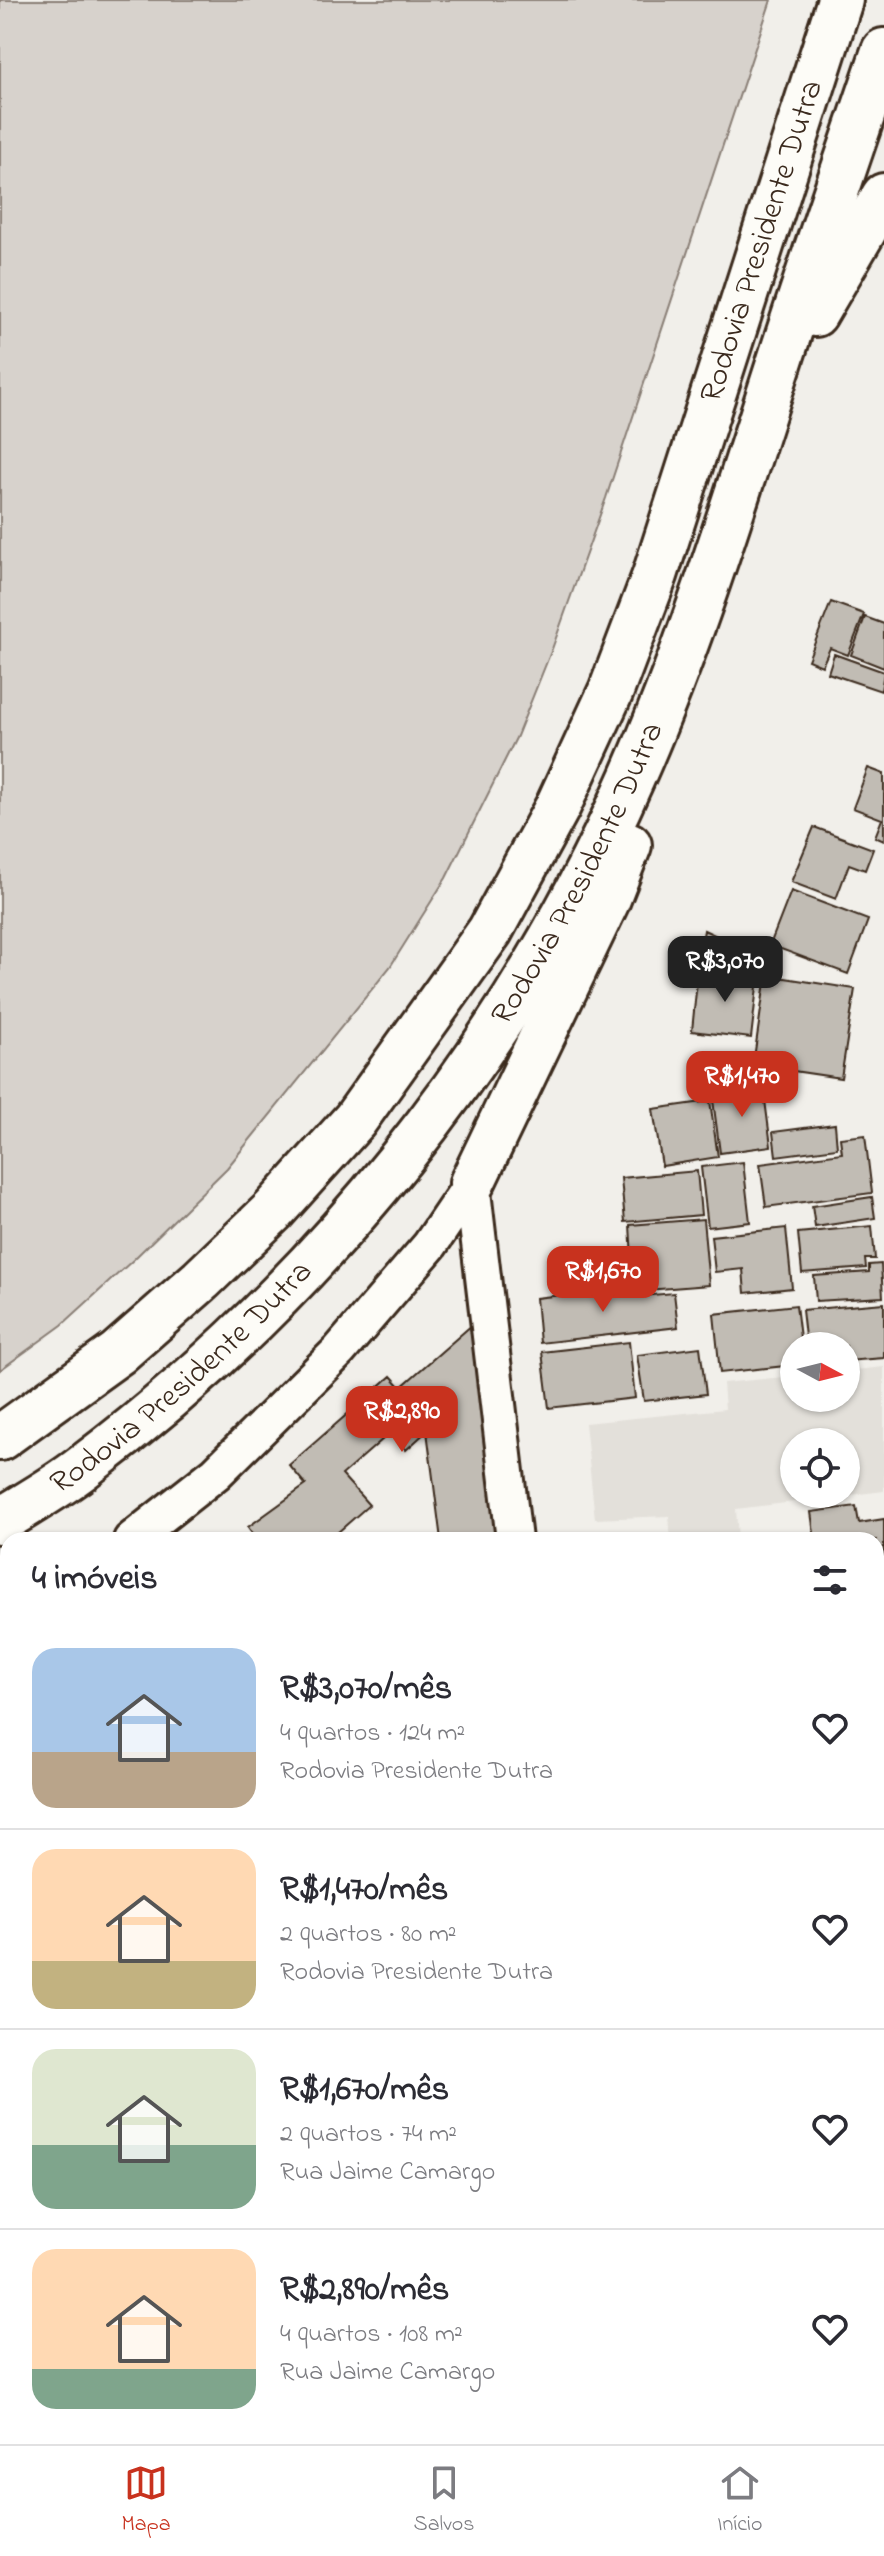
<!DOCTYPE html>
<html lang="pt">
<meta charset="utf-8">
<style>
body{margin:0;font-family:"Indie Flower",sans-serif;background:#f7f7f7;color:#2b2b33;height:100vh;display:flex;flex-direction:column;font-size:30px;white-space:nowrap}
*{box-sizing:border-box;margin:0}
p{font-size:26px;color:#7c7c81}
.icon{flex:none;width:44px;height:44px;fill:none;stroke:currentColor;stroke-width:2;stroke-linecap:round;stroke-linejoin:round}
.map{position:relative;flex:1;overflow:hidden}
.drawer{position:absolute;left:0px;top:1532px;width:884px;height:912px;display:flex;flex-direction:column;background:#fff;border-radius:24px 24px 0 0;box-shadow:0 2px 6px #0004}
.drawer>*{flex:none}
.needle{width:52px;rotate:97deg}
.controls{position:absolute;left:780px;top:1332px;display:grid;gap:16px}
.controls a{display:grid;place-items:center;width:80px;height:80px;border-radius:50%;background:#fff;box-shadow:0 2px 6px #0004;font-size:40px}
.price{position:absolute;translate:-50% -68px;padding:0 18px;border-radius:16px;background:#c8321e;color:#fff;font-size:26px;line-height:52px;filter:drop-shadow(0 2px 4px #0008)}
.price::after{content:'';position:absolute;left:50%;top:48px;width:24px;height:18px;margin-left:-12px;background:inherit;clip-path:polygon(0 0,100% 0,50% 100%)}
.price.current{background:#222;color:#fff}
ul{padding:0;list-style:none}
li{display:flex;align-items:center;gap:24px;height:200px;padding:0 32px}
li+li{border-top:2px solid #e1e1e2}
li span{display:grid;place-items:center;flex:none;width:224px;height:160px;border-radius:24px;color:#555}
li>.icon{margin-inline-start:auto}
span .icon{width:96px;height:96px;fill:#fffc;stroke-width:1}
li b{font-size:34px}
h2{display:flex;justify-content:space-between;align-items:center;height:96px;padding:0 32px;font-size:34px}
.tab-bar{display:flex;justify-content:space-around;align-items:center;height:112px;border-top:2px solid #e1e1e2;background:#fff;font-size:22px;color:#7c7c81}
.tab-bar a{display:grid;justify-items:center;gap:4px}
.tab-bar .current{color:#c8321e}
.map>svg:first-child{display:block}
</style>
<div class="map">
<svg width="884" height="2444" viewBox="0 0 884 2444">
<rect width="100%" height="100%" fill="#f1efea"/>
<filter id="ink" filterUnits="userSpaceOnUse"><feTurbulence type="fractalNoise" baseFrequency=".0125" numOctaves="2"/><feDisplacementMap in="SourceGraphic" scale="16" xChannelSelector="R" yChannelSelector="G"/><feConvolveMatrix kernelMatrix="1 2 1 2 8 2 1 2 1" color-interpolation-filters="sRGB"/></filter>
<g filter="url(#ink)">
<!-- built -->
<path fill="#e3e0da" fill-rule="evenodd" d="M884,1367V1491L736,1509L738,1540H671L669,1516L595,1519L585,1423L725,1409L723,1383L794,1376V1398H846V1371ZM794,1442H846V1494H794Z"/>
<!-- green -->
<path fill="#d7d2cc" stroke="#897e75" stroke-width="2" d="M0,0H771L606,498L552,649L517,736L446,878L390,967L227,1168L133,1260L62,1325L0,1370Z
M0,1832L8,1833V2059L0,2063Z
M876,2189L884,2193V2337L876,2332Z"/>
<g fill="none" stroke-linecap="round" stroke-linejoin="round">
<!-- stream -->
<path stroke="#80746b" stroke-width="12" d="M0,1975L8,1973
M876,2251L884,2256"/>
</g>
<!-- building -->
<path fill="#c1bcb4" stroke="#3b2a1e" stroke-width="2" d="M831,602L864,614L848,655L830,648L822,666L808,660Z
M865,617L884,624V668L851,655Z
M834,654L884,672L881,691L828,673Z
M868,768L884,774V841L875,837L882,819L853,808Z
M814,827L873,849L865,870L849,864L836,899L791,882Z
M791,891L868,920L848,974L770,945Z
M704,930L762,957L759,974L698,965Z
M698,971L758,978L751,1038L692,1031Z
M766,975L855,989L841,1078L753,1065Z
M763,1085L771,1146L720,1153L712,1092Z
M710,1101L718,1157L662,1166L653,1109Z
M835,1124L837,1148L776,1156L773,1132Z
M865,1135L872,1193L766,1207L760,1164L842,1153L840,1138Z
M743,1162L750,1222L708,1227L701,1167Z
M697,1171L701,1215L625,1222L621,1178Z
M872,1197L875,1218L815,1227L812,1206Z
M703,1219L709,1285L634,1291L630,1225Z
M872,1226L875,1259H865L866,1268L802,1273L798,1233Z
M786,1228L792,1288L745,1293L743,1269L715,1272L711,1236Z
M881,1264L883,1297L816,1301L814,1276L869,1272V1265Z
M629,1287L630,1297L674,1293L678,1327L540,1343L536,1298Z
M884,1303V1358L846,1361V1346H806L802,1310Z
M796,1305L801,1346H794V1365L720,1373L714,1314Z
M473,1324L500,1540H441L427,1431L406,1450L391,1432L342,1475L369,1505L329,1540H257L248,1527L306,1485L289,1465L391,1376L401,1387Z
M629,1342L635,1398L549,1408L542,1352Z
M700,1347L706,1394L644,1401L637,1355Z
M856,1506L859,1523L884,1519V1570L876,1571V1540H815L811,1512Z
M884,1587V1632L876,1633V1588Z
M884,1643V1715L876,1716V1644Z
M884,1731V1781L876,1782V1732Z
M884,1792V1846L876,1844V1793Z
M8,1804V1820L0,1810Z
M876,1860L884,1862V1929L876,1928Z
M876,2006L884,2007L876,2053Z
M884,2036V2080L876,2079V2057H880Z
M876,2082L884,2084V2098L876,2108Z
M0,2108L8,2109V2171L0,2170Z
M882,2132L884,2133V2199L876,2194V2142Z
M0,2178L8,2179V2211L0,2270Z
M0,2358L8,2359V2403L0,2402Z
M0,2405L8,2406V2436H22L21,2444H0Z
M83,2436H98L97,2444H82Z
M288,2436H317L315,2444H286Z
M350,2436H424L422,2444H348Z
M450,2436H490L487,2444H447Z
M500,2436H553L551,2444H498Z
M559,2436H642L640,2444H557Z
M651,2436H717L712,2444H647Z
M724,2436H727L752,2444H719Z"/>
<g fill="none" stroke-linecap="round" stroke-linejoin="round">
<!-- minor casing -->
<g stroke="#3b2a1e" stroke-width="40">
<path id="minor" d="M472,1183L514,1540
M131,1540L216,1473L339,1351L430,1245L472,1183
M0,1633L8,1628
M876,1968L884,1970
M876,2119L884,2110"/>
</g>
<!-- primary casing -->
<g stroke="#3b2a1e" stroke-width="50">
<path id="primary" d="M0,2313H8
M820,2436L838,2444"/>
</g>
<!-- motorway casing -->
<g stroke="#3b2a1e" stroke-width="50">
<g id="motorway">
<path d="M815,314L884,196"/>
<path d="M472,1183L607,901L629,845"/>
<path id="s1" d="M0,1438L118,1353L201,1280L273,1211L355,1120L490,931L558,806L611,691L655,575L840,0"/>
<path id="s2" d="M0,1521C27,1504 56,1488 82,1468C319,1290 513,1049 632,778C694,638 738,490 785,345C817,246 851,149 884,51"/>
</g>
</g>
<!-- minor -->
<use href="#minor" stroke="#fdfcf7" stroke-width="34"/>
<!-- primary -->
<use href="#primary" stroke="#fdfcf7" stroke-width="44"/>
<!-- motorway -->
<use href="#motorway" stroke="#fdfcf7" stroke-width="44"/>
</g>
</g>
<g text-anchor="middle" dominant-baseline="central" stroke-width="6" stroke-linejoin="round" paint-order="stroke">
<!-- street labels -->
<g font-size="32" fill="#3b2a1e" stroke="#fdfcf7">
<text stroke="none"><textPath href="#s1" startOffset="1454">Rodovia Presidente Dutra</textPath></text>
<text stroke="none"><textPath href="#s2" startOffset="880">Rodovia Presidente Dutra</textPath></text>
<text stroke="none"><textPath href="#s2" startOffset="232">Rodovia Presidente Dutra</textPath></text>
</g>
</g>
</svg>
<div class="controls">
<a><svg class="needle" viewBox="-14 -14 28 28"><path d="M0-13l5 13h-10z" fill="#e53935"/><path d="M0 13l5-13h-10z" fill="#7c7c81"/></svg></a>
<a><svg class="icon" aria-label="locate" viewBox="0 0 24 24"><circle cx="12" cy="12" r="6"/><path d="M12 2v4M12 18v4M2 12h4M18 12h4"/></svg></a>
</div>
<b class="price current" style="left:725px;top:1004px">R$3,070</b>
<b class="price" style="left:742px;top:1119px">R$1,470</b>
<b class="price" style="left:603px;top:1314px">R$1,670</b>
<b class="price" style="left:402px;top:1454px">R$2,890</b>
<section class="drawer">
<h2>4 imóveis<svg class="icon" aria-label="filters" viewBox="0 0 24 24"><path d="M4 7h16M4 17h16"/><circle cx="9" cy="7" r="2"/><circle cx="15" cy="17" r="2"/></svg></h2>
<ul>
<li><span style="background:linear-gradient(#a9c7e8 65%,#b9a48a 0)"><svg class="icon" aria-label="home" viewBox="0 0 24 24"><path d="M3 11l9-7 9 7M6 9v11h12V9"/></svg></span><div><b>R$3,070/mês</b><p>4 quartos · 124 m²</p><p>Rodovia Presidente Dutra</p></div><svg class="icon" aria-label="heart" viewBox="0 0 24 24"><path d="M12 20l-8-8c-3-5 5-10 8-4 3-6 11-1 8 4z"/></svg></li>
<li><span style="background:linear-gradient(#ffd9b3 70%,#c2b280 0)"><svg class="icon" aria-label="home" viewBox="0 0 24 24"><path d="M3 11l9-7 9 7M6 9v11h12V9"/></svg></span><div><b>R$1,470/mês</b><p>2 quartos · 80 m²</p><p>Rodovia Presidente Dutra</p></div><svg class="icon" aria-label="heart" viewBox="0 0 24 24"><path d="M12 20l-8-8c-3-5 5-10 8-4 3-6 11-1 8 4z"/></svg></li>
<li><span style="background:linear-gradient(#dfe7d0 60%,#7fa58c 0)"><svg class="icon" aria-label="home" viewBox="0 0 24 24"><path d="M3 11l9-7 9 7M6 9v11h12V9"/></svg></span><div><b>R$1,670/mês</b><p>2 quartos · 74 m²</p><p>Rua Jaime Camargo</p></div><svg class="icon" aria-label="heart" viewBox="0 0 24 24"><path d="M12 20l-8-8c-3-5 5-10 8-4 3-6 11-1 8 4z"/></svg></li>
<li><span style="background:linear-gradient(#ffd9b3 75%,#7fa58c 0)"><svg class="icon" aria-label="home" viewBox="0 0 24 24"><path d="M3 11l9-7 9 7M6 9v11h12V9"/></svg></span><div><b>R$2,890/mês</b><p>4 quartos · 108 m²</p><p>Rua Jaime Camargo</p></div><svg class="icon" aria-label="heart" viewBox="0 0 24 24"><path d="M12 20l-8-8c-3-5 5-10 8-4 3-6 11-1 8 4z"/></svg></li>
</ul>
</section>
</div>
<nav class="tab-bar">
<a class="current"><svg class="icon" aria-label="map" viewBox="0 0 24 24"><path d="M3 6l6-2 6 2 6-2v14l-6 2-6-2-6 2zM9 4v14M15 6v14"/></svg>Mapa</a>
<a><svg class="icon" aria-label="saved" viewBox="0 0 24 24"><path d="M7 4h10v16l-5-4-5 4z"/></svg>Salvos</a>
<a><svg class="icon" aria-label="home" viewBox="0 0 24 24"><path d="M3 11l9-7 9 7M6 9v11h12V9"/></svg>Início</a>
</nav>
